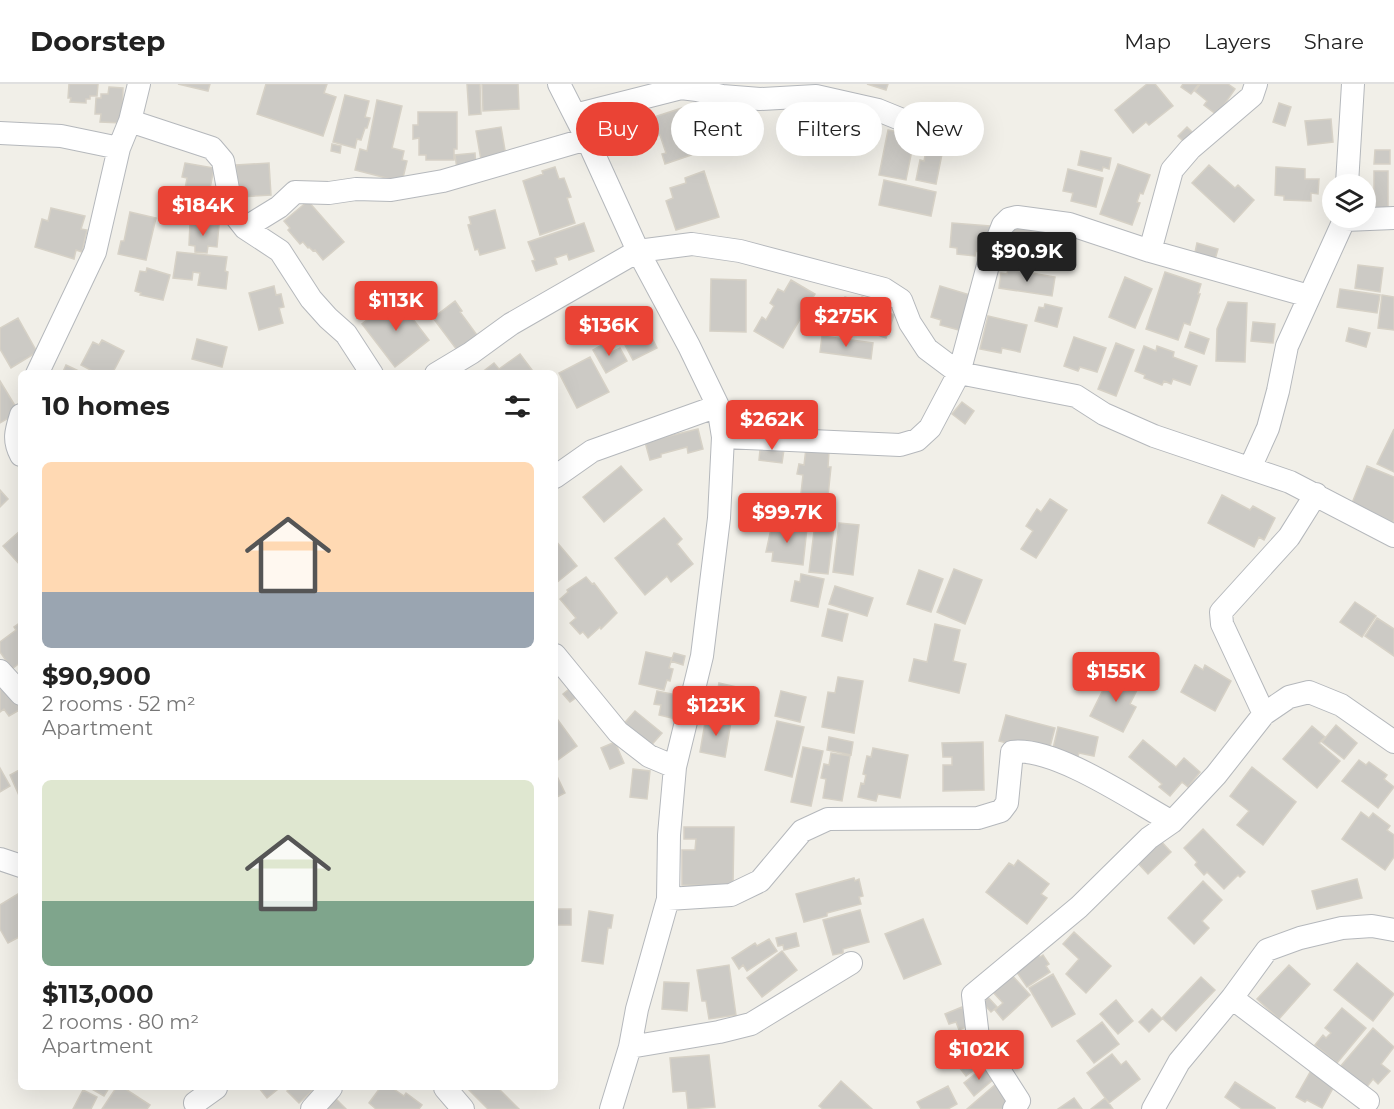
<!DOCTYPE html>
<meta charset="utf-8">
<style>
body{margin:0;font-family:Montserrat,sans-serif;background:#f2f2f2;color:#222;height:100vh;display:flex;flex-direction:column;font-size:22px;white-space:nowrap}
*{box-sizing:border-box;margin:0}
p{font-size:20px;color:#767676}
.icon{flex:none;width:33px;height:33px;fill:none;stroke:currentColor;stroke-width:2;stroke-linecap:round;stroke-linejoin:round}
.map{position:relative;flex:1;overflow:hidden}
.side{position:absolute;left:18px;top:286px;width:540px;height:720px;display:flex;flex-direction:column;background:#fff;border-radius:9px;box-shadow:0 6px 24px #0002}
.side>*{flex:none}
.hud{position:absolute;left:576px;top:18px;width:570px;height:54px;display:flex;gap:12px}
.buttons{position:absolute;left:1322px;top:90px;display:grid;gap:12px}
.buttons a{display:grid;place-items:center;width:54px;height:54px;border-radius:50%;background:#fff;box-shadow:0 6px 24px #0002;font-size:30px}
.price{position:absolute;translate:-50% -51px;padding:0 14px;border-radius:6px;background:#ea4335;color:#fff;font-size:20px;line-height:39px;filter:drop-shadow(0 2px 3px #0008)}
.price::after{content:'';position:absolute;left:50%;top:36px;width:18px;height:14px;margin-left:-9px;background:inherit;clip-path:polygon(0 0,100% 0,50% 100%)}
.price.on{background:#222;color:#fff}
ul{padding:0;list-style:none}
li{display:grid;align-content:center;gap:12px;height:318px;padding:0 24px}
li span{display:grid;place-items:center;height:186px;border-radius:9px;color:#555}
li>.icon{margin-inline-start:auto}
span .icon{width:108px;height:108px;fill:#fffc;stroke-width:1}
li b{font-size:26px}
h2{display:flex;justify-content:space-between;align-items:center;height:72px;padding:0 24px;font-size:26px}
.pill{padding:0 21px;border-radius:27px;background:#fff;box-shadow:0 6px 24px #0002;font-size:21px;line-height:54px}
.pill.on{background:#ea4335;color:#fff}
header{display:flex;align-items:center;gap:36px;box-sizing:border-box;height:84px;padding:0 30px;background:#fff;border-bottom:2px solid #e0e0e0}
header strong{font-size:28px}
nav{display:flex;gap:33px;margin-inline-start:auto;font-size:21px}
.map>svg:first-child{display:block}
</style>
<header>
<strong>Doorstep</strong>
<nav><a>Map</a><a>Layers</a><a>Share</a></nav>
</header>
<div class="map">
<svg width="1394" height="1025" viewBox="0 0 1394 1025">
<rect width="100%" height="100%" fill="#f1efe8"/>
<!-- building -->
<path fill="#cccac5" stroke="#d6d1c6" stroke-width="1.5" d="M69,0H98L97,12H90V15H86V19L70,18L71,14H68Z
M178,0H210L208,7Z
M266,0H327L324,9L336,13L323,52L257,30Z
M467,0H480L481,30L469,31Z
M482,0H518L519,25L483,27Z
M867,0H888L886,6Z
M1147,0H1155L1173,22L1149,41L1146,38L1133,49L1115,26Z
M1183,0H1199L1191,10L1181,3Z
M1200,0H1228L1235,5L1217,31L1204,21L1207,17L1195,7Z
M109,3L123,4L122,39L100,38L101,30H95L96,14H101V10H108Z
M345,11L369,17L365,33L370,34L367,44H365L361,56L357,55L355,64L333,58Z
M377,16L402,22L392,64L404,67L402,76L407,77L402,98L355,86L360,65L367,67Z
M1279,19L1291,23L1285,42L1273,38Z
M688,22L692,36L696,35L702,53L698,54L703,67L665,80L662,70L666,69L660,51L657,52L651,34Z
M418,28H457V65H454V76H426V71H419V54L413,55V41H418Z
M1331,35L1333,58L1308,61L1305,37Z
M501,43L506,72L481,76L476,47Z
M1187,43L1195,51L1186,60L1178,52Z
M888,46L915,51L906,96L879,91Z
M332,60L341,62L340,69L331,67Z
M927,62L943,65L936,100L916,96L920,76L924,77Z
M1375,66H1390V80H1374Z
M1081,67L1111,74L1109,85L1103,83L1102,87L1078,81Z
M475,69L476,83L457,85L455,71Z
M185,79L214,84L205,131L181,127L187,94L182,93Z
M269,79L271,111L239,113L236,81Z
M1118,80L1150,91L1143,110L1140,109L1137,118L1140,119L1132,141L1100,130Z
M1209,81L1235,104L1238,101L1254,116L1234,138L1192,99Z
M555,83L559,95L564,94L571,113L567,114L575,139L540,151L523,97L543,90L542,87Z
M1276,83L1305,85V95H1319L1318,110L1311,109V117L1284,116V112L1275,111Z
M1068,85L1103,94L1096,123L1071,117L1073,109L1063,107Z
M704,87L719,133L676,146L666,117L673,114L670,104L686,99L685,94Z
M1374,87H1388V127H1374Z
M884,96L936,108L931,132L879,121Z
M308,117L344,158L323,176L315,166L313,167L309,163L308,164L303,158L300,160L288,146L290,144L284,137Z
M51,124L85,132L81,145L87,146L82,168L76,166L74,175L35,163L42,135L48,137Z
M495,126L505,164L480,171L478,165L475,166L468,141L471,140L469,133Z
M130,128L156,134L146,176L118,170L121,157H124Z
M190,139L219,141L217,163L208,162L207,169L195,168V162L189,161Z
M584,139L594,167L569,176L567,170L555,174L557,180L536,187L532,177L535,176L528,158Z
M952,139L990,142L988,168L976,167L975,172L957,170V164L950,163Z
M1007,142L1050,150L1046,175L1003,168Z
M1197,159L1218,165L1214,179L1194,173Z
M177,168L227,173L225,187L228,188L226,205L198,201L200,189L193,188L192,196L173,194Z
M1358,181L1383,184L1380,208L1355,204Z
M147,184L170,191L163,216L140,211L141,209L135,207L140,187L146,188Z
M1008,185L1055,193L1052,212L999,204L1001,189L1007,190Z
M1165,188L1201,200L1198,210H1200L1190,241L1184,239L1178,256L1146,245Z
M1125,193L1152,205L1135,244L1109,233Z
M711,195L746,196V248L710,247Z
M791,196L815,210L783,264L754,247L762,233L766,236L774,222L770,219L778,205L784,208Z
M274,202L276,211L281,210L284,223L279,224L283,239L259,246L249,209Z
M940,202L970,211L959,246L940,241L941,236L931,233Z
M1340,205L1380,211L1377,229L1337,223Z
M1382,211L1394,213V246L1378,244Z
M396,213L429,256L395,283L362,240Z
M845,213L860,218L862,213L888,223L887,228L894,231L886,254L837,236Z
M455,217L462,227L460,228L477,251L457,266L433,234Z
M1228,218L1247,219L1245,278L1216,277L1217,245Z
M1045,220L1062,224L1057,243L1035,237L1039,223L1044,224Z
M609,228L622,252L610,258L608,254L596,260L586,240Z
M988,232L1027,241L1020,268L1002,264L1001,269L980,265Z
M18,234L37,268L11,284L0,265V244Z
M1253,238L1275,240L1273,259L1251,257Z
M1349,244L1370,249L1366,263L1346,257Z
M649,248L657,264L633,276L625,261Z
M1190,248L1209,255L1204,270L1185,263Z
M822,252L873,259L871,275L820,268Z
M1074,253L1106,264L1097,288L1080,283L1078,287L1064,282Z
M197,255L227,263L222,283L192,275Z
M102,256L124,267L112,290H98L81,281L93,258L99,261Z
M607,258L612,268L620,264L627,277L606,289L593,266Z
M1116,259L1134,266L1116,312L1098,305Z
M1144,262L1156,267L1157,262L1174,268L1173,273L1197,282L1190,301L1173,295L1171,300L1164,297L1162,301L1144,294L1145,291L1135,287Z
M520,270L535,290L481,289L494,279L499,285Z
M590,273L609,308L577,324L559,289Z
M66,281L79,287L77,290H62Z
M0,297L19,328L0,339Z
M962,318L974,327L965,340L952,330Z
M698,345L703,365L688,369L687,363L661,370V373L650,376L645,358Z
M1394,345V388L1377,380Z
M761,356L785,359L782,379L759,376Z
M806,364L829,367L828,383H831L827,422L800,418L803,391L797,390L799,380L804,381Z
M621,382L642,406L604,438L583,413Z
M1367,382L1394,393V435L1392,441L1350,424Z
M0,406L8,415L0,423Z
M1222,411L1250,426L1253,422L1275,434L1264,456L1259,453L1254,463L1208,439Z
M1050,415L1067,426L1036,474L1021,465L1033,447L1026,442L1037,425L1041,428Z
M664,434L682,455L677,460L693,480L671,498L667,492L645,511L615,474Z
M815,439L834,442L828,490L809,488Z
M839,439L859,441L853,491L833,488Z
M772,440L807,444L803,481L772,477L773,468H766Z
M21,446V480L20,481L3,462Z
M555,456L577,482L555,500Z
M954,485L982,496L965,540L937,528Z
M919,486L943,495L931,528L907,520Z
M801,490L824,495L818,523L791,517L795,497L800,498Z
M586,493L592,500L594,499L617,529L601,545L600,543L588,554L583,548L580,550L570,539L576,534L560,515L568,508L567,506Z
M835,502L873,514L867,532L829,520Z
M1355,518L1376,532L1362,553L1340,538Z
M828,525L848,530L842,557L822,552Z
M1377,534L1394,545V572L1365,552Z
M21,538V578L12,585L0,568V558L16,546L14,543Z
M935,540L960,546L953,577L966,580L959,609L909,597L914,575L927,578Z
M646,568L672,574L669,584L673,585L670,597L667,596L664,606L639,600Z
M674,569L685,572L683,581L671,577Z
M1195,581L1203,586L1205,581L1231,597L1215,627L1181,608Z
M1112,588L1139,602L1130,620L1136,623L1123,648L1090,632Z
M838,593L863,597L854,649L822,643L828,608L835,609Z
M10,599L21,618V625L9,632L4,625L0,628V605Z
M719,599L759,608L755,627L715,619Z
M574,601L581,610L570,618L563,610Z
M657,607L677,611L672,634L659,631L661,621L654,620Z
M781,607L806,613L800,638L775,632Z
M635,627L662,649L648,665L621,643Z
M1006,631L1055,644L1048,670L999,657Z
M555,632L577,662L555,678Z
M706,633L731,638L725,673L700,668Z
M777,637L804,643L792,693L765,686Z
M1336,641L1357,659L1344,675L1322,658Z
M1312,642L1325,653L1319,659L1340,677L1317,704L1283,675Z
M1058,643L1098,653L1094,672L1079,669L1077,675L1052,669Z
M829,653L853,658L851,671L827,666Z
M1143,656L1176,683L1184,674L1200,688L1188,703L1182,698L1170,712L1159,703L1162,700L1129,673Z
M615,658L624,679L610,685L601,664Z
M983,658L984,706L943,707V681H952V673H943L942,659Z
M803,663L823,667L811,722L791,718Z
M873,664L908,671L900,714L878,710L876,717L858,713L861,699L864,700L866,691L863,690L867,672L871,673Z
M831,669L850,672L842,717L823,714L826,695L821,694L824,680L829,681Z
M1359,676L1366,681L1369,678L1387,691L1384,695L1394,703L1378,724L1342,697Z
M1252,683L1296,718L1263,761L1237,741L1249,727L1230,712Z
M0,684L10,702L0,708Z
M21,685V716L10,691Z
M633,685L650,687L647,715L630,713Z
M555,688L565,709L555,714Z
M1361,728L1369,734L1373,729L1390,742L1387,746L1394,751V773L1385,786L1342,755Z
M684,743H734L733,802L682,801V766H695L696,755H684Z
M1203,745L1245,788L1240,793L1238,791L1224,805L1207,788L1204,791L1195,781L1197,778L1184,764Z
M1157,753L1171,768L1148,790L1134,775Z
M1018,776L1049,800L1041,810L1047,814L1027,840L986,808L1009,779L1014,782Z
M854,794L855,797L859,795L863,812L859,813L861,820L827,829V832L804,838L796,810Z
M1357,795L1362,814L1317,825L1312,807Z
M1203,797L1222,816L1202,837L1209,844L1194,860L1168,834Z
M21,808V852L8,859L0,845V821Z
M559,825H571V841H555V826Z
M860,826L869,858L843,865V869L833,871L823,836Z
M589,827L613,831L611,844H608L603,880L582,877Z
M923,835L941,880L904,895L885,850Z
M1074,848L1111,882L1086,909L1066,890L1079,875L1063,860Z
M796,849L799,862L784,866L783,861L778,862L776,854Z
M769,855L777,867L747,887L743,881L739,885L732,874L755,859L757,862Z
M782,867L797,886L762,913L747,894Z
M1039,871L1040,873L1043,871L1049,880L1046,882L1050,888L1027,903L1016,887Z
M1357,879L1394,910L1373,937L1334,906Z
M729,881L736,931L709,935L706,917H702L697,886Z
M1289,881L1310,900L1279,935L1257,915Z
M1010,889L1030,911L1003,936L995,926L1003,919L991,906Z
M1053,890L1075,930L1052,943L1029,904Z
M1201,893L1215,906L1176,947L1162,934Z
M664,898L689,899L687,927L662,925Z
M986,911L997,923L991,928L980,916Z
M1116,916L1133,937L1118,950L1100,930Z
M962,923L970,941L959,946L956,938L949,940L945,930Z
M1342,924L1366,944L1337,979L1315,961L1323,951L1326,954L1331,949L1325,944Z
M1152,925L1162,935L1149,948L1139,938Z
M1102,938L1119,960L1094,979L1077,957Z
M1373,944L1394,963L1381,980L1390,987L1378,1000L1373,995L1366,1004L1340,983Z
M973,964L984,978L966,992L955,978Z
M1112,970L1121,981L1126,977L1140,995L1109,1019L1087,989Z
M709,971L715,1023L688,1025L686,1007L673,1008L670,974Z
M984,983L994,995L974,1012L964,999Z
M1313,983L1337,997L1322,1024L1307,1016L1305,1018L1296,1013Z
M841,997L872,1025H823L819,1022Z
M1235,998L1275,1024V1025H1242L1225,1013Z
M996,1000L1014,1021L1010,1025H967Z
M948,1002L957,1020L948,1025H921L917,1018Z
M90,1004H109L104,1012Z
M116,1004H124L150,1021L147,1025H102Z
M259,1004H275L277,1006L267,1014Z
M291,1004H315L299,1019L287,1007Z
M380,1004H392L404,1012L406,1009L422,1021L419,1025H376L369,1019Z
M467,1004H498L519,1025H488Z
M83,1006L97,1013L91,1025H73Z
M331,1010L346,1025H326Z
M1074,1014L1082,1025H1058Z
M1105,1014L1113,1025H1091Z"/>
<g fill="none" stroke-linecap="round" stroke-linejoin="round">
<!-- minor casing -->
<g stroke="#b5b8bc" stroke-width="24">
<path id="minor" d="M559,0L587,55L638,167L689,262L718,322L723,353L719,434L702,572L675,683L669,751L668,815L637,925L630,963L611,1025
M575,31L681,4L697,6L722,12L760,15L816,12L878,26L910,39
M130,37L212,64L223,77L231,122L234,130L245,144L280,167L311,215L328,234L346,250L372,290
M0,49L61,52L119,64
M1347,100L1353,0
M1345,136L1394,134
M245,144L279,123L295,108L329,109L356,105L391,106L443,97L587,55
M1150,167L1172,86L1190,65L1252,12L1256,0
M37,290L95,168L119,64L130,37L139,0
M436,290L471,269L511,240L638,167L692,160L740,167L884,205L901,216L910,239L927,265L959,289L1076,312L1104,330L1154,352L1290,398L1394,452
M21,331C16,347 13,356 21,371
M723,353L900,361L917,356L930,344L959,289L990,174L1003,141L1009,135L1017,133L1069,140L1150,167L1309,212
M1250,384L1268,344L1278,307L1287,262L1345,134
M555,393L592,367L718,322
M555,571L618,648L649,672L675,683
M0,587L21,610
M1264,630L1222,540L1221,528L1289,453L1316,410
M0,775L21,782
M668,815L731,811L760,797L802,747L828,735L978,734L1001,727L1007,719L1012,668C1054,662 1134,717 1172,738
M1232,914L1368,1017
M630,963L719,948L751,940L851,879
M445,1004L463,1025
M195,1019L216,1004
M312,1025L331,1004
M1014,1025L1019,1017L978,953L973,911L1079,823L1149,754L1172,738L1216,691L1264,630L1289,613L1309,608L1341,621L1394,658
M1153,1025L1179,978L1232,914L1267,866L1300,854L1342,844L1372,842L1394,846"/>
</g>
<!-- minor -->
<use href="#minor" stroke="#fff" stroke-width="22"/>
</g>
</svg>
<div class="buttons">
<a><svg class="icon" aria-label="layers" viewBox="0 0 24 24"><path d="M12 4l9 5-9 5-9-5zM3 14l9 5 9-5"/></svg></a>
</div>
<b class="price" style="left:203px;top:153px">$184K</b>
<b class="price on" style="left:1027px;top:199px">$90.9K</b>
<b class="price" style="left:396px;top:248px">$113K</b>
<b class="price" style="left:846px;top:264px">$275K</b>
<b class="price" style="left:609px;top:273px">$136K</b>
<b class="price" style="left:772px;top:367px">$262K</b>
<b class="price" style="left:787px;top:460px">$99.7K</b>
<b class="price" style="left:1116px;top:619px">$155K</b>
<b class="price" style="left:716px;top:653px">$123K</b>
<b class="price" style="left:979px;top:997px">$102K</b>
<div class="hud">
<a class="pill on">Buy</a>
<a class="pill">Rent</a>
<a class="pill">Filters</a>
<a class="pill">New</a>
</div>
<section class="side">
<h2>10 homes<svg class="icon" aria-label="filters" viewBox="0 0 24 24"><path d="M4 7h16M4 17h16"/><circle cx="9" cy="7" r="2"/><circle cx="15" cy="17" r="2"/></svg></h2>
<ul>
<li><span style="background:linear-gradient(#ffd9b3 70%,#9aa5b1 0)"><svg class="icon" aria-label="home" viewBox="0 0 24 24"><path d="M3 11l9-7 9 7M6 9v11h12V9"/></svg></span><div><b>$90,900</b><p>2 rooms · 52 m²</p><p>Apartment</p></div></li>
<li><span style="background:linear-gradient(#dfe7d0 65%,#7fa58c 0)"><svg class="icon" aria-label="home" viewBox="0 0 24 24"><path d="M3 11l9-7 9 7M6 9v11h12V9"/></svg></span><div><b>$113,000</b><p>2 rooms · 80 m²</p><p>Apartment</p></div></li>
</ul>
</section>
</div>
